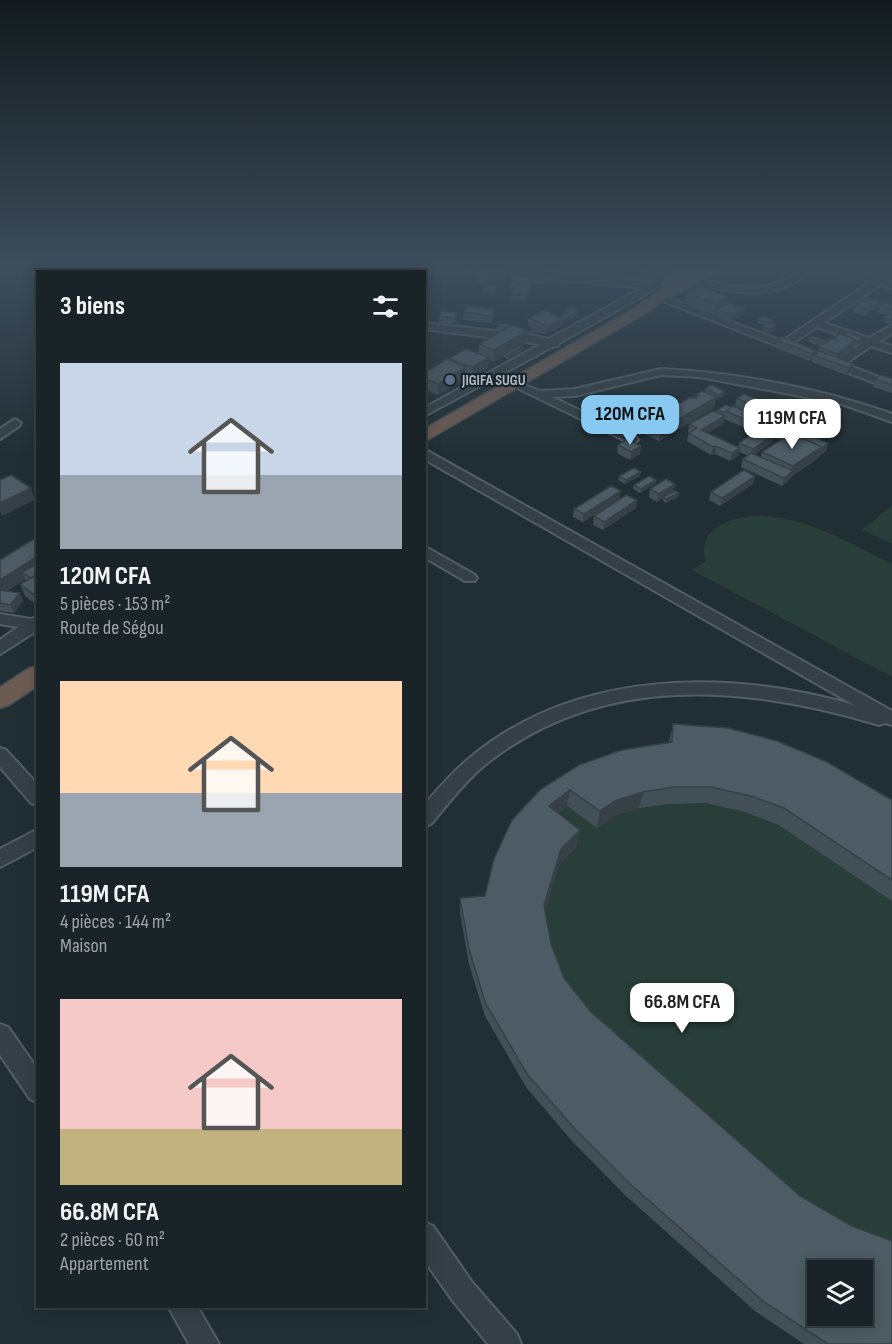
<!DOCTYPE html>
<html lang="fr">
<meta charset="utf-8">
<style>
body{margin:0;font-family:"Sofia Sans Condensed",sans-serif;background:#222b30;color:#f1f3f6;height:100vh;display:flex;flex-direction:column;font-size:22px;white-space:nowrap}
*{box-sizing:border-box;margin:0}
p{font-size:20px;color:#9fa4a8}
.icon{flex:none;width:33px;height:33px;fill:none;stroke:currentColor;stroke-width:2;stroke-linecap:round;stroke-linejoin:round}
.map{position:relative;flex:1;overflow:hidden}
.sheet{position:absolute;left:36px;top:270px;width:390px;height:1038px;display:flex;flex-direction:column;background:#192328;border-radius:0px;box-shadow:0 3px 15px #0003,0 0 0 2px #374045}
.sheet>*{flex:none}
.buttons{position:absolute;left:807px;top:1260px;display:grid;gap:12px}
.buttons a{display:grid;place-items:center;width:66px;height:66px;border-radius:0px;background:#192328;box-shadow:0 3px 15px #0003,0 0 0 2px #374045;font-size:30px}
.price{position:absolute;translate:-50% -51px;padding:0 14px;border-radius:12px;background:#fff;color:#222;font-size:20px;line-height:39px;filter:drop-shadow(0 2px 3px #0008)}
.price::after{content:'';position:absolute;left:50%;top:36px;width:18px;height:14px;margin-left:-9px;background:inherit;clip-path:polygon(0 0,100% 0,50% 100%)}
.price.current{background:#87c9f0;color:#111}
ul{padding:0;list-style:none}
li{display:grid;align-content:center;gap:12px;height:318px;padding:0 24px}
li span{display:grid;place-items:center;height:186px;border-radius:0px;color:#555}
li>.icon{margin-inline-start:auto}
span .icon{width:108px;height:108px;fill:#fffc;stroke-width:1}
li b{font-size:26px}
h2{display:flex;justify-content:space-between;align-items:center;height:72px;padding:0 24px;font-size:26px}
.map>svg:first-child{display:block}
</style>
<div class="map">
<svg width="892" height="1344" viewBox="0 0 892 1344">
<rect width="100%" height="100%" fill="#212f35"/>
<!-- green -->
<path fill="#293e38" fill-rule="evenodd" d="M892,505V544L862,530Z
M754,516C804,514 848,543 892,564V677L692,570L705,562C698,528 727,519 754,516Z
M669,741L723,744L892,821V1344H804L755,1311L625,1195L572,1141L526,1087L485,1016L469,964L460,913L484,911L539,805L668,758ZM818,1270H862V1316H818Z"/>
<g fill="none" stroke-linecap="round" stroke-linejoin="round">
<!-- minor casing -->
<g stroke="#525e64" stroke-width="4">
<path id="minor" d="M453,266H489L635,280L649,283L667,266H678L658,286L661,288L659,290H653L559,343L558,346L552,347L424,416V408L541,344L424,329V323L530,335L549,339L642,288L458,269Z
M797,266H807L805,276C778,296 747,295 714,288C705,287 694,286 687,281L692,278C728,285 765,296 797,273Z
M817,266H833L892,282V288L880,285L824,323L869,338L892,325V333L879,342L892,346V353L871,346L845,364L892,382V389L832,367L826,363L828,361L835,360L862,343L817,327L791,344L801,350L796,353L655,298L664,296L782,341L871,282Z
M661,369C735,372 823,389 892,414V422L842,404L700,377L661,375L575,396L552,397L636,437L638,440L632,444L511,385L517,382L540,391L575,389Z
M15,419L21,423L19,426L0,439V429Z
M424,449L892,711V725L885,723L879,725C746,685 602,672 486,764C465,781 448,804 431,824L424,827V805C439,788 454,770 472,756C578,669 728,669 854,705L424,459Z
M424,546L475,575L477,578L475,581H465L424,557Z
M0,614L31,619L38,616V630L0,654V640L18,627L0,624Z
M0,748L6,750L38,785V805L31,803L0,767Z
M38,829V847L0,867V849Z
M0,1024L8,1027L38,1070V1103L30,1099L0,1055Z
M424,1222L433,1226L472,1282L517,1334L521,1344H488L453,1301L424,1260Z
M168,1306H197L219,1344H189Z"/>
</g>
<!-- major casing -->
<g stroke="#414c53" stroke-width="3">
<path id="major" d="M674,266H687L672,286L707,266H722C712,276 675,299 662,296L660,293L665,289L660,285Z"/>
</g>
<!-- highway casing -->
<g stroke="#3f4b51" stroke-width="3">
<path id="highway" d="M694,266H710L646,313L424,442V429L636,307Z
M38,666V686L9,705L0,708V687L29,668Z"/>
</g>
<!-- minor -->
<use href="#minor" fill="#354046" fill-rule="evenodd"/>
<!-- major -->
<use href="#major" fill="#526066" fill-rule="evenodd"/>
<!-- highway -->
<use href="#highway" fill="#6c5b52" fill-rule="evenodd"/>
</g>
<!-- wall -->
<path fill="#424f56" fill-rule="evenodd" d="M371,266H388L386,269L371,268Z
M586,266H606L604,276L585,275Z
M777,266H796L795,271L787,275L775,271Z
M483,267L506,276L504,282L489,281L488,285L477,284V281L480,278V273Z
M392,268H416L414,272H392Z
M892,268V280L882,277L884,270Z
M656,270L645,281L634,279L635,272Z
M519,273V276L545,280L542,284L533,283L530,293L525,302L510,301V294L514,290L509,289V282Z
M496,286L495,295H483V291Z
M687,293L728,296L726,304L743,315L730,322L715,316L716,314L714,315L685,304Z
M860,302L880,305L892,304V323L890,324L882,321L884,318L887,316L877,312L879,307L874,310L872,309L871,311L865,316L853,312L854,310L847,308L848,304Z
M577,308V312L578,316L563,323V326L547,333H545V334L530,332V329L532,327L528,325V318L560,317L567,313H566V309Z
M495,309V316L491,323L463,320L464,312Z
M457,313V320L454,325L439,324V316Z
M763,316L776,326L775,329L767,333L762,331L763,327L766,326L757,323L758,320Z
M513,325L528,331L527,342L521,345L523,346V350L508,359L504,357V356L494,362L489,359L488,368L472,379L466,376V378L438,395L424,389V373L449,360V359L478,354L479,344L504,330L497,329V326Z
M844,335L863,338L862,342L857,345L854,344L853,347L838,358L854,364L852,372L846,375L812,362V360L810,361L775,348L777,340L817,351L816,353L819,347L820,346L808,342L809,338L828,341L833,339V338Z
M892,378V393L873,387L875,379Z
M706,388L724,396L718,399L716,398L714,408L659,441L644,434L646,422L671,411V408L695,398V395L705,392Z
M744,394L774,406L772,414L768,416H755L774,423L772,427L779,423L828,443L826,451L819,456L818,458L791,477L790,479L782,486L741,467L743,459L747,455L739,452L738,456L730,461L715,454L711,455L687,441L689,433L688,432L689,424L713,411L717,412V410L726,405L732,407L733,406L754,415L735,406L737,398ZM724,419L755,432L739,443L738,447L707,433L723,424ZM774,437L780,440L762,452L761,457L755,454L773,441Z
M618,445L641,446L640,454L630,460L617,453Z
M619,476H640L625,484L618,480Z
M755,476L753,484L720,506L709,500L711,492Z
M656,483L640,493L633,489L634,485Z
M675,484L673,492L669,494L679,493L678,497L666,503L663,501V498L657,502L649,497L650,489Z
M619,499L637,500L636,508L603,530L593,525L594,516L619,500L583,522L573,517L574,509Z
M38,538V606L25,596L20,584L26,581L25,579L7,591L23,601L14,613L0,611V560Z
M673,724L892,800V901L777,824L745,812L706,803L669,804L639,808L614,816L597,828L567,806L558,813L577,846L559,865L545,911L551,944L564,978L590,1011L892,1344H804L755,1311L625,1195L572,1141L526,1087L485,1016L469,964L460,913V898L485,896L541,789L669,742Z"/>
<!-- shaded-wall -->
<path fill="#364046" d="M413,266H416V268L414,272H411Z
M654,266H657L656,270L645,281L646,274Z
M793,266H796L795,271L787,275L789,268Z
M533,278V285L530,289V293L525,302V295Z
M728,296L726,307L717,309L716,314L714,315L717,304Z
M880,303L879,307L874,310L875,306Z
M873,304L871,311L865,316L868,309Z
M745,308L743,315L730,322L732,315Z
M495,309V316L491,323V316Z
M578,312V316L563,323V326L547,333V326Z
M457,313V320L454,325V318Z
M776,326L775,329L767,333L768,329Z
M528,331L527,342L506,354H504V356L494,362V350Z
M863,338L862,342L857,345L858,342Z
M856,340L853,347L835,361L837,354Z
M523,346V350L508,359V355Z
M817,351L816,356L814,355L812,360L810,361L812,354Z
M489,357L488,368L472,379L473,367Z
M854,364L852,372L846,375L849,368Z
M466,367V378L438,395V384Z
M725,392L724,396L718,399V395Z
M717,397L714,408L659,441L661,429Z
M774,406L772,414L768,416L770,409Z
M725,416L723,424L699,438L701,430Z
M774,423L771,432L765,429Z
M776,433L773,441L751,457L753,449Z
M828,443L826,451L819,456L821,449Z
M641,446L640,454L630,460L631,452Z
M716,446L715,454L711,455L713,447Z
M822,447L818,458L791,477L790,479L782,486L784,478L792,472L793,466Z
M740,448L738,456L730,461L732,453Z
M641,472L640,476L625,484L626,480Z
M755,476L753,484L720,506L722,498Z
M656,480V483L640,493L641,489Z
M675,484L673,492L657,502L659,494Z
M31,488L35,500L2,516L0,511V503Z
M621,491L619,499L583,522L584,514Z
M679,493L678,497L666,503V499Z
M637,500L636,508L603,530L604,522Z
M38,556V571L22,572L25,579L2,594L0,588V580Z
M38,591V606L33,594Z
M20,593L23,601L14,613L10,605Z
M570,790L567,806L547,822L549,806Z
M643,792L639,808L614,816L597,828L600,811L617,800Z
M580,830L577,846L559,865L542,921L544,905L561,849Z"/>
<!-- building -->
<path fill="#4d5c64" stroke="#364046" stroke-width="1.5" fill-rule="evenodd" d="M393,266H413L411,270L392,268Z
M586,266H606L605,270L586,268Z
M641,266H654L646,274L635,272Z
M483,267L506,269L504,275L480,273Z
M889,267L892,268V273L884,270Z
M514,273H519L517,276L513,275L511,279Z
M513,275L533,278L530,285L509,282Z
M536,275L546,277L542,281L532,279Z
M478,278H489L488,281H477Z
M518,285L531,286L525,295L510,294Z
M700,285L728,296L717,304L687,293Z
M484,286H496L495,292L483,291Z
M866,298L880,303L875,306H873V304L862,301Z
M855,300L860,302L855,307L848,304Z
M861,300L873,304L868,309L855,305Z
M730,303L745,308L732,315L717,309Z
M884,303L892,304V309L880,305Z
M467,306L495,309L491,316L464,312Z
M572,307L577,308L572,311L578,312L563,320V319L560,317L571,311L566,309Z
M545,310L563,319L547,326L528,318Z
M441,311L457,313L454,318L439,316Z
M889,314L892,315L891,320L884,318Z
M763,316L775,321L772,323L758,320Z
M499,323L513,325L509,327L497,326Z
M771,323L776,326L768,329L763,327Z
M513,325L528,331L494,350L479,344Z
M534,325L545,330L530,329Z
M848,332L863,338L858,342L855,340H856L844,335Z
M840,334L856,340L837,354L819,347L831,339L838,341L833,338Z
M812,336L828,341L824,343L809,338Z
M782,337L817,351L812,354L777,340Z
M520,345L523,346L508,355L504,354Z
M465,349L489,357L473,367L449,359Z
M819,351L854,364L849,368L814,355Z
M447,359L466,367L438,384L424,378V373Z
M880,375L892,378V385L875,379Z
M712,385L725,392L718,395L706,388Z
M702,391L717,397L661,429L646,422L665,411L668,413L675,409L671,408L689,398H697L695,397L698,396L695,395Z
M744,394L774,406L770,409L757,408L737,398Z
M726,405L732,407L726,411L724,413L717,410Z
M733,406L774,423L765,429L776,433L753,449L739,443L762,427L726,411Z
M713,411L725,416L701,430L740,448L732,453L716,446L713,447L689,433L697,428L689,424Z
M779,423L828,443L821,449L822,447L791,433L788,435L772,428Z
M791,433L822,447L793,466L762,452Z
M628,439L641,446L631,452L618,445Z
M751,453L793,471L784,478L743,459Z
M634,468L641,472L626,480L619,476Z
M744,470L755,476L722,498L711,492Z
M11,475L31,488L0,503V480Z
M649,476L656,480L641,489L634,485Z
M666,479L675,484L659,494L650,489Z
M611,486L621,491L584,514L574,509Z
M675,491L679,493L666,499L663,497Z
M626,495L637,500L604,522L594,516Z
M37,537L38,556L0,580V560Z
M38,563V574L36,575L31,578L22,572Z
M38,574V591L33,594L20,584Z
M0,590L20,593L10,605L0,603Z
M673,724L728,728L777,741L827,762L892,800V880L784,808L751,796L711,787H674L643,792L617,800L600,811L570,790L549,806L580,830L561,849L544,905L551,944L564,978L590,1011L800,1196L852,1226L892,1241V1344H828L764,1302L629,1183L575,1129L527,1074L485,1002L469,949L460,898L485,896L494,859L512,820L541,789L579,765L622,750L672,742ZM818,1270H862V1316H818Z"/>
<!-- sky -->
<linearGradient id="sky" x2="0" y2="1"><stop stop-color="#121a1d"/><stop offset="0.59" stop-color="#3d4d5c"/><stop offset="1" stop-color="#3d4d5c" stop-opacity="0"/></linearGradient>
<rect width="892" height="454" fill="url(#sky)"/>
<!-- markers -->
<circle fill="#5c6f8a" stroke="#1a252b" stroke-width="2" cx="450" cy="380" r="6"/>
<g text-anchor="middle" dominant-baseline="central" stroke-width="4.5" stroke-linejoin="round" paint-order="stroke">
<!-- far-poi labels -->
<g font-size="15" font-weight="bold" fill="#afbbc3" stroke="#1a252b" text-anchor="start">
<text x="462" y="380">JIGIFA SUGU</text>
</g>
</g>
</svg>
<div class="buttons">
<a><svg class="icon" aria-label="layers" viewBox="0 0 24 24"><path d="M12 4l9 5-9 5-9-5zM3 14l9 5 9-5"/></svg></a>
</div>
<b class="price current" style="left:630px;top:446px">120M CFA</b>
<b class="price" style="left:792px;top:450px">119M CFA</b>
<b class="price" style="left:682px;top:1034px">66.8M CFA</b>
<section class="sheet">
<h2>3 biens<svg class="icon" aria-label="filters" viewBox="0 0 24 24"><path d="M4 7h16M4 17h16"/><circle cx="9" cy="7" r="2"/><circle cx="15" cy="17" r="2"/></svg></h2>
<ul>
<li><span style="background:linear-gradient(#c9d6e8 60%,#9aa5b1 0)"><svg class="icon" aria-label="home" viewBox="0 0 24 24"><path d="M3 11l9-7 9 7M6 9v11h12V9"/></svg></span><div><b>120M CFA</b><p>5 pièces · 153 m²</p><p>Route de Ségou</p></div></li>
<li><span style="background:linear-gradient(#ffd9b3 60%,#9aa5b1 0)"><svg class="icon" aria-label="home" viewBox="0 0 24 24"><path d="M3 11l9-7 9 7M6 9v11h12V9"/></svg></span><div><b>119M CFA</b><p>4 pièces · 144 m²</p><p>Maison</p></div></li>
<li><span style="background:linear-gradient(#f6c9c9 70%,#c2b280 0)"><svg class="icon" aria-label="home" viewBox="0 0 24 24"><path d="M3 11l9-7 9 7M6 9v11h12V9"/></svg></span><div><b>66.8M CFA</b><p>2 pièces · 60 m²</p><p>Appartement</p></div></li>
</ul>
</section>
</div>
